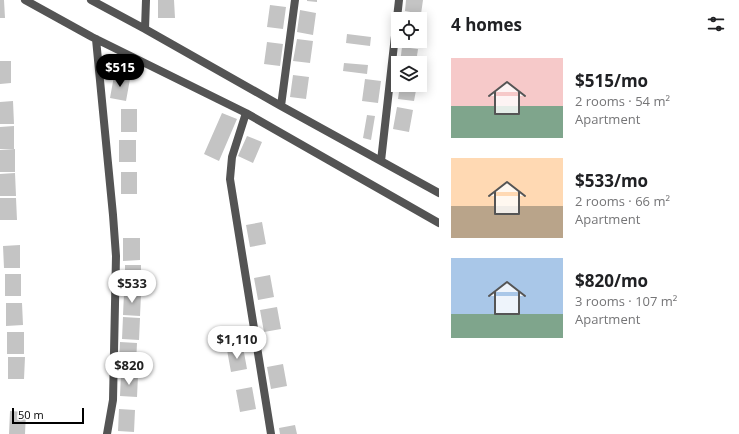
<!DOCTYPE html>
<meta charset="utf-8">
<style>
body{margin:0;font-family:"Open Sans",sans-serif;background:#f6f6f6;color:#202124;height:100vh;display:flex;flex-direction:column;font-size:15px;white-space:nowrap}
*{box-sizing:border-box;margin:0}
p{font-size:13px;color:#757577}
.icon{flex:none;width:22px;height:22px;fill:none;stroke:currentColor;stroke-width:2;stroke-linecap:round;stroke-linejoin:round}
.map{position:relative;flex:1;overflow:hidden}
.details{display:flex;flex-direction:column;background:#fff;width:300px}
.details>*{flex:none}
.tools{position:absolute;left:391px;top:12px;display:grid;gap:8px}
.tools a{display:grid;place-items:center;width:36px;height:36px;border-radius:0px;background:#fff;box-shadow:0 2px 10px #0003;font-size:20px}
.scale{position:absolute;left:12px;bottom:10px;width:72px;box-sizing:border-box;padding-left:4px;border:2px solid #000;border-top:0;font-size:11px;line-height:14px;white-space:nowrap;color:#000;-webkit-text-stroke:3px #fff;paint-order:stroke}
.price{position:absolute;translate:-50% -34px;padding:0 9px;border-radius:14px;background:#fff;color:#222;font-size:13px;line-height:26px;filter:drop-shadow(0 1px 2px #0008)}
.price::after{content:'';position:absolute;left:50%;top:24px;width:12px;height:9px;margin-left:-6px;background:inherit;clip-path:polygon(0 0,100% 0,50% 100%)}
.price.active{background:#000;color:#fff}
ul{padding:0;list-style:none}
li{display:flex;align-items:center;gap:12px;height:100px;padding:0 12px}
li span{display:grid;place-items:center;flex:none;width:112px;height:80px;border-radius:0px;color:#555}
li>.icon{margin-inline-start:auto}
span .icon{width:48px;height:48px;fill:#fffc;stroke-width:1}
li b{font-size:17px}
h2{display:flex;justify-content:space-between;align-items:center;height:48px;padding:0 12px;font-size:17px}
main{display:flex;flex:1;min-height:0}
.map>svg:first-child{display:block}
</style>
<main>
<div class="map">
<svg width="439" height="434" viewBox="0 0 439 434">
<rect width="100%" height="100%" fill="#fff"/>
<!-- building -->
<path fill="#c4c4c4" d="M0,0H4L5,18H0Z
M158,0H174L175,18H158Z
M307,0H317V2L307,1Z
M406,0H423L421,14L405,11Z
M270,5L286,7L283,29L267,27Z
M300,10L316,13L313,35L297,32Z
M420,21L423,22L421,36H420Z
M347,34L371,37L370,46L346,43Z
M297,39L313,41L310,63L293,61Z
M405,41H420V44L405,42Z
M267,42L283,44L280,66L264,64Z
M402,47L418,49L416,63H400Z
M0,61H11V83L0,84Z
M344,63L368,65L367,74L343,71Z
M293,75L309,77L306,99L290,97Z
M114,76L130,79L126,101L110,98Z
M365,79L381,81L378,103L362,101Z
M400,85H417L414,101L398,99Z
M13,101L14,124H0V102Z
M397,107L413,110L409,132L393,129Z
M121,109H137V132H121Z
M222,113L237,119L219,161L204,154Z
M367,115L375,116L371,140L363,138Z
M14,126V149H0V127Z
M247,136L262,142L253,163L238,156Z
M119,140H136V162H119Z
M15,149V172H0V150Z
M121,172H137V194H121Z
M15,173L16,196H0V174Z
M0,198H16L17,220H0Z
M262,222L266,244L250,247L246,225Z
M123,238H140V260L123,261Z
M20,245V268H4L3,246Z
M125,265H141V287H125Z
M5,274H21V296H5Z
M270,275L274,297L258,300L254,278Z
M124,293L141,294L140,316L123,315Z
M6,303H22L23,325L6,326Z
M277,307L281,329L264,332L260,310Z
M123,317L140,318L139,340L122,339Z
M7,332H24V354H7Z
M120,342L137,343L136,365L119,364Z
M243,347L247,369L231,372L227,350Z
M8,357H25L24,379H8Z
M283,364L287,386L271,389L267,367Z
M121,374L138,375L137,397L120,396Z
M252,387L256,409L240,412L236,390Z
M119,409L135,410L134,432L118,431Z
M10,411L26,412L25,434H9Z
M295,425L297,434H280L279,428Z"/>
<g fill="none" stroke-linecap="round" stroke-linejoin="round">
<!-- street -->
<path stroke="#545454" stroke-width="8" d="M25,0L92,37L246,113L439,223
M91,0L145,29L281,106L439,193
M145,29L146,0
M96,39L113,215L116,256L113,400L107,434
M281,106L295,0
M246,113L232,157L230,179L271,434
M381,161L399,0"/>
</g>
</svg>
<div class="tools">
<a><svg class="icon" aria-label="locate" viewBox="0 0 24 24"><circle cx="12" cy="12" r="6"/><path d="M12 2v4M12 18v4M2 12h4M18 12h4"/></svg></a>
<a><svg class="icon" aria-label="layers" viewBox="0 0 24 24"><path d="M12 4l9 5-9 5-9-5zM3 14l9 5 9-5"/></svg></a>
</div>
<div class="scale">50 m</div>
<b class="price active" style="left:120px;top:88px">$515</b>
<b class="price" style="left:132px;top:304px">$533</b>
<b class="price" style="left:237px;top:360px">$1,110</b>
<b class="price" style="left:129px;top:386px">$820</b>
</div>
<section class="details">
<h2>4 homes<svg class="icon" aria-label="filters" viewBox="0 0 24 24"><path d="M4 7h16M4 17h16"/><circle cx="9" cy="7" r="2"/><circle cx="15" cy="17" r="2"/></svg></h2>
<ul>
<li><span style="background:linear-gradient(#f6c9c9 60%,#7fa58c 0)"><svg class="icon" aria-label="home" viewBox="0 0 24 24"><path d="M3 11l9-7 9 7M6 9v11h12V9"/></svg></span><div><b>$515/mo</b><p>2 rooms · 54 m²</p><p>Apartment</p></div></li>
<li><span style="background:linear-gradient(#ffd9b3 60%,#b9a48a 0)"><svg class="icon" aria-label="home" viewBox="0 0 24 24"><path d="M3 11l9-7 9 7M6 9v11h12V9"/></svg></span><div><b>$533/mo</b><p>2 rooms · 66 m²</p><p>Apartment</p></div></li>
<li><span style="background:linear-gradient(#a9c7e8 70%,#7fa58c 0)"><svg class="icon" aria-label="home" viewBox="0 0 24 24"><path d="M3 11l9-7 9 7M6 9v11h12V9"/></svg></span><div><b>$820/mo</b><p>3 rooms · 107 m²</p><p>Apartment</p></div></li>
</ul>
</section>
</main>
